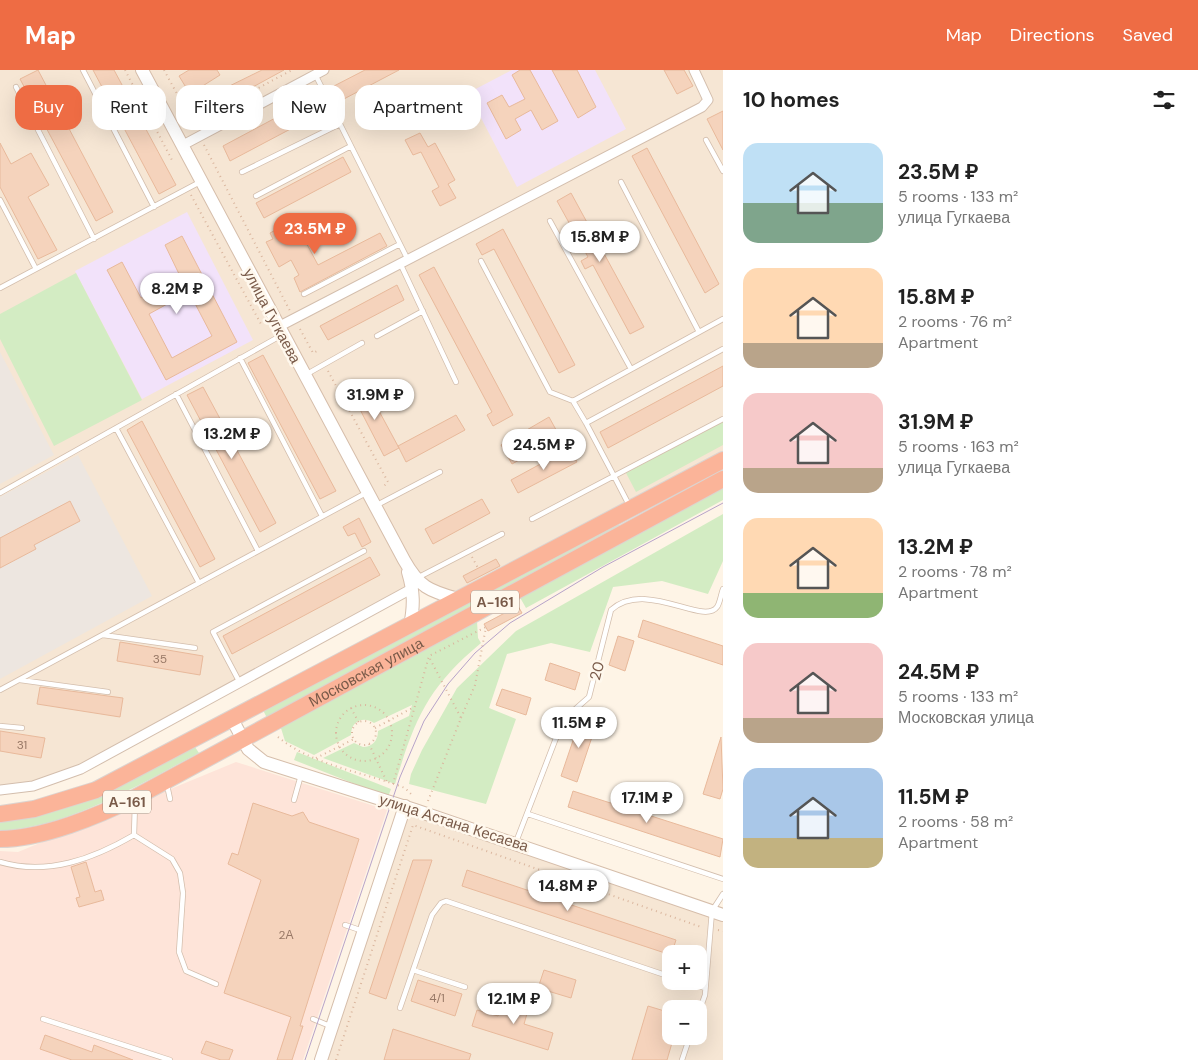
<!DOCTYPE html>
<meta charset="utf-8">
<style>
body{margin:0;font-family:"DM Sans",sans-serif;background:#f6f6f6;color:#222;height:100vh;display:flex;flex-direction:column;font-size:19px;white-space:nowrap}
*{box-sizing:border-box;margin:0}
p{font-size:16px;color:#767676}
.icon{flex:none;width:28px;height:28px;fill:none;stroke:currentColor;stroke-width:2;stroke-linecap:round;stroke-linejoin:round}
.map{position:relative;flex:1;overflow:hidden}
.drawer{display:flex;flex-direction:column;background:#fff;width:475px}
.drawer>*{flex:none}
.guide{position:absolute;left:15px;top:15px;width:475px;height:45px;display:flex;gap:10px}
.fabs{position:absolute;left:662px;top:875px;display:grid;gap:10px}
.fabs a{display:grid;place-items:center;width:45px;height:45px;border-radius:10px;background:#fff;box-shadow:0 5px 20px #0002;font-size:25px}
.price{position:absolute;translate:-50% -42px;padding:0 11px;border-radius:18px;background:#fff;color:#222;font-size:16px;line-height:32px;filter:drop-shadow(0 1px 2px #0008)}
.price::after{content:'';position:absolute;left:50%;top:30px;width:15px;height:11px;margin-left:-8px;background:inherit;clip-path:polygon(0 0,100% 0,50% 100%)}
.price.selected{background:#ee6c44;color:#fff}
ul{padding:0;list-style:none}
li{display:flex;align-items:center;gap:15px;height:125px;padding:0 20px}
li span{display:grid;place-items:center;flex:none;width:140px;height:100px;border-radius:15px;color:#555}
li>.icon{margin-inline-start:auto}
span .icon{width:60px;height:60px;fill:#fffc;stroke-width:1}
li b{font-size:21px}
h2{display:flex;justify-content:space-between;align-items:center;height:60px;padding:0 20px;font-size:21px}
.chip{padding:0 18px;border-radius:15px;background:#fff;box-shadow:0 5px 20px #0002;font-size:18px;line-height:45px}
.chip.selected{background:#ee6c44;color:#fff}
header{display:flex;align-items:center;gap:30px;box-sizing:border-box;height:70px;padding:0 25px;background:#ee6c44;color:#fff}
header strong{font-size:24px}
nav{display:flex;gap:28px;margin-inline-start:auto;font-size:18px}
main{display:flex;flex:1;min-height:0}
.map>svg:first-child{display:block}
</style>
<header>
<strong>Map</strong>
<nav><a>Map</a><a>Directions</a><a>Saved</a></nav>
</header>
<main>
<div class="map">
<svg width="723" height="990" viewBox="0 0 723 990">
<rect width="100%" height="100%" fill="#fef4e6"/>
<!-- residential -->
<path fill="#f6e6d4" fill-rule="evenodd" d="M0,0H723V390L458,529L413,518L121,678L33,716L0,720Z
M405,736L723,845V990H321ZM671,884H699V911H671ZM671,939H699V966H671Z"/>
<!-- commercial -->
<path fill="#fee4d9" d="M236,692L387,740L303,990H0V781L18,782Z"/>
<!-- industrial -->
<path fill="#ede6e0" d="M0,282L54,385L0,414Z
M78,385L152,526L0,609V427Z"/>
<!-- education -->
<path fill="#f2e2fa" d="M512,0H595L626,59L517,117L468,23Z
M187,142L253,270L142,329L75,201Z"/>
<!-- green -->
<path fill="#d3ecc3" d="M76,203L142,330L54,376L0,269V244Z
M723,351V375L636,422L626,403Z
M723,414V430L526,538L518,524Z
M723,444V491L708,524L662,511L613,517L590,582L551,573L507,584L489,638L516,649L486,734L409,714L411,704L422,680L457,618L516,561Z
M618,451L620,457L267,648L262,638Z
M477,551L478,568L481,573C427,618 415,649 395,714L323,688L354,673L363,677C372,677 378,671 378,661L409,646L412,635L374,653C363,646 351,651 351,665L314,685L285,671L280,655Z
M195,677L199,683C136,716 72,756 0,761V750C71,747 134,708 195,677Z
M297,682L391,719L388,727L294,690Z"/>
<!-- building -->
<path fill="#f5d3bc" stroke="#e8b99b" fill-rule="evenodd" d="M38,0L113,142L96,151L20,9Z
M93,0H114L176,115L159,124Z
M189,0H217L220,5L190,24L179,6Z
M262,0H284L207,42L201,30Z
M365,0H399L342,30L334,16Z
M520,0H530L558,51L542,60L531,40L515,49L521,60L506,69L487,33L502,25L509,37L525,29L512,5Z
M552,0H577L596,37L578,48Z
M664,0H684L693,16L677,24Z
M309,30L317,45L230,91L223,76Z
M723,41V80L707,49Z
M420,63L428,77L435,73L455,110L448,114L456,128L440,136L432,121L439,117L421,82L413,85L405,70Z
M0,73L11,94L31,83L49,115L28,127L57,180L38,189L0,117Z
M647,78L719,214L705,223L632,86Z
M343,87L351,102L264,148L256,133Z
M571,123L644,257L630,264L593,195L585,199L581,191L588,187L557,131Z
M294,150L318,195L380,163L387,176L300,222L294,208L299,205L291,190L279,197L266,172L273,169L270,163Z
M503,159L575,295L559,303L494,179L482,185L476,174Z
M182,166L237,272L166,310L107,200L122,192L141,228L180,206L165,175ZM189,222L212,266L172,288L149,244Z
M434,197L513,345L493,356L487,345L492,342L419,205Z
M397,215L404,230L328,270L320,256Z
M263,285L336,421L320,429L248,293Z
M723,296V316L608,378L600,362Z
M365,315L399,378L384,386L351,322Z
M203,317L276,453L260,462L187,325Z
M456,345L465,360L406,392L398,376Z
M549,347L560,367L512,394L501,375Z
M142,351L215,489L200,497L127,360Z
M570,378L577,392L518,423L511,410Z
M482,429L490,443L433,474L425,459Z
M70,431L80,451L34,475L36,479L0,498V468Z
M359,448L371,472L362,477L355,463L348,466L343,457Z
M370,487L380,505L232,584L223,566Z
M496,489L500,496L467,513L463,506Z
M518,536L522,543L488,561L484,554Z
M643,550L723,576V595L638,567Z
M618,566L634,571L625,601L609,595Z
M120,572L203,586L200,605L117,591Z
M550,593L580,603L575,620L545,610Z
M40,617L123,628L120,647L37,634Z
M502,619L531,628L526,645L496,635Z
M581,647L597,652L577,712L561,706Z
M0,661L45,668L41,688L0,681Z
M721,667L723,719L720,729L703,724Z
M573,721L723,769L720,787L568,737Z
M253,733L292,746L303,742L309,752L359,769L300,956H303L292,990H277L291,947L224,923L261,810L228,794L232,783L238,785Z
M413,790H432L386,929L369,923Z
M86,792L95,822L101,820L104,830L79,837L76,828L80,827L71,797Z
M467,800L676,870L671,885L462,816Z
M544,900L576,910L571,928L538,918Z
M418,910L462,924L455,946L411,931Z
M517,925L531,930L524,954L553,963L548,980L472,956L477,940L498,946L502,936L512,940Z
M648,936L671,943V966H674L667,990H632Z
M393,959L471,984L469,990H384Z
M45,965L92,982L94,975L133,990H72L40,979Z
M206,971L233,980L229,990H221L201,983Z"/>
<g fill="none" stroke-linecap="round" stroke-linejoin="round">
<!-- lane casing -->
<g stroke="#d3bead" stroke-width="6">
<path id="lane" d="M83,0L154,137
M16,17L94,169
M340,54L407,188
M706,70L723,101
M242,102L340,54L315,4
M621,112L699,262
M256,126L351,76
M0,130L36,199
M550,151L631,299
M481,191L550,322L573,331
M400,193L456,312
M0,218L200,112
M304,224L400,174
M377,266L423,241
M240,288L322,446
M307,304L362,273
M176,324L258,481
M586,353L573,331L723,249
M116,358L199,513
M0,423L282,265
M377,435L440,402
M629,435L614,406L723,349
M532,449L614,406L586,353L723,279
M419,507L502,464
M103,565L195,578
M20,610L108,622
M240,613L213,562L364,481
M0,620L366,423
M0,656L22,658
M167,715L170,729
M294,730L301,705
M528,744L723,809
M134,765L172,789L180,803L183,823L179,882L186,901L216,914
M516,772L563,650L589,627L611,540C646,509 703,556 717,537C720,533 721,524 723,519
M0,792C47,806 93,789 134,765L135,733
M345,855L363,861
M413,900L465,917
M684,911L705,918
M400,938L432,845L441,833L446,831L671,907
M699,942L705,925L712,841L723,824
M43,949L170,990
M313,949L330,956
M682,990L690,966"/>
</g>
<!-- street casing -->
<g stroke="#d3bead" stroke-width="11">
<path id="street" d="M183,75L324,0
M278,257L702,37L708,30L694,0
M0,720L33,716L81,699L413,518"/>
</g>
<!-- secondary casing -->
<g stroke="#d6beab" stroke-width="14">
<path id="secondary" d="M142,0L404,490C419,517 429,521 458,529
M408,502C414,522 414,536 410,556
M232,649L248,679L264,692L415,740L723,845
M321,990L405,736"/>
</g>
<!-- highway casing -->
<g stroke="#dcd4d0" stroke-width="18">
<g id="highway">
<path d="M0,744L34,739L96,720L723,390"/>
<path id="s1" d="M0,769C42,769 98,746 136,727L723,409"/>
</g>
</g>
<!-- path -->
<path stroke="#dab69e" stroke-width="2" stroke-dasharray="1 4" stroke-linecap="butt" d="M125,0L173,92
M164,0L193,53L292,0
M204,75L290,241
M191,125L262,256
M300,259L313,283L317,281
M328,301L388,412L383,417
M472,487L478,498
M336 663a28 28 0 1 1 56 0a28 28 0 1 1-56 0Z
M351,638L359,653
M461,648L475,615L486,557
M352 663a12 12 0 1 1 24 0a12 12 0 1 1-24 0Z
M375,658L414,637
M278,667C311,694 357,701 397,715L405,718L411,724
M369,674L387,712
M316,688L354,669
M393,714L429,586L486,557
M428,731L461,648L429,587
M718,860L723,861
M336,990L413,755L701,857"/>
<!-- lane -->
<use href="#lane" stroke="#fff" stroke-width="4.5"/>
<!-- street -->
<use href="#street" stroke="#fff" stroke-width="9"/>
<!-- secondary -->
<use href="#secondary" stroke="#fff" stroke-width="12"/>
<!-- highway -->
<use href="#highway" stroke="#fbb499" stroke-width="16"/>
<!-- tram -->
<path stroke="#b7a3c9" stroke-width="1" d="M305,990L400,707L424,651L448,614L475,583L510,553L603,497L723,433"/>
</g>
<g text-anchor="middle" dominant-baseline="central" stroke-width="5" stroke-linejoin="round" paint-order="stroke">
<!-- number labels -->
<g font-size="12" fill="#987866">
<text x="160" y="589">35</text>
<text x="22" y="675">31</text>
<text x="286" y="865">2А</text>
<text x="437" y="928">4/1</text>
</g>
<!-- shield labels -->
<g fill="#fff8ed" stroke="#a1897a" stroke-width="1">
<rect x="471" y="520.5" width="48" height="23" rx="4"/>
<rect x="103" y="720.5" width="48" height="23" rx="4"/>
</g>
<g font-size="14" font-weight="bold" fill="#795a49">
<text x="495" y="532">А-161</text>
<text x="127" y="732">А-161</text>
</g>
<!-- street labels -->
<g font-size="15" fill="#795a49" stroke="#fff8ed">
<text transform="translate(272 246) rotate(62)">улица Гугкаева</text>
<text stroke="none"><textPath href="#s1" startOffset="405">Московская улица</textPath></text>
<text transform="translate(597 601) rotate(-76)">20</text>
<text transform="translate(454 753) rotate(18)">улица Астана Кесаева</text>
</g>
</g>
</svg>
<div class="fabs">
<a>+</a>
<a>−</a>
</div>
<b class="price selected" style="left:315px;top:185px">23.5M ₽</b>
<b class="price" style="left:600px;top:193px">15.8M ₽</b>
<b class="price" style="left:177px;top:245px">8.2M ₽</b>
<b class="price" style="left:375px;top:351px">31.9M ₽</b>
<b class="price" style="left:232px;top:390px">13.2M ₽</b>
<b class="price" style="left:544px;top:401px">24.5M ₽</b>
<b class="price" style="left:579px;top:679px">11.5M ₽</b>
<b class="price" style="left:647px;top:754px">17.1M ₽</b>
<b class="price" style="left:568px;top:842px">14.8M ₽</b>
<b class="price" style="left:514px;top:955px">12.1M ₽</b>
<div class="guide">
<a class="chip selected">Buy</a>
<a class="chip">Rent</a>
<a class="chip">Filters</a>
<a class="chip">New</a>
<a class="chip">Apartment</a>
</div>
</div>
<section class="drawer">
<h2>10 homes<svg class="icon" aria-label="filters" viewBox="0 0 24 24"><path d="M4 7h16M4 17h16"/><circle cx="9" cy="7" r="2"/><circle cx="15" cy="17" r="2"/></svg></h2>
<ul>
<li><span style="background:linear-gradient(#bfe0f5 60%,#7fa58c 0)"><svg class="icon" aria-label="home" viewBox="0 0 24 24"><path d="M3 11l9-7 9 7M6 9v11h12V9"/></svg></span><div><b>23.5M ₽</b><p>5 rooms · 133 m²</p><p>улица Гугкаева</p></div></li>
<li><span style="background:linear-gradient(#ffd9b3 75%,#b9a48a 0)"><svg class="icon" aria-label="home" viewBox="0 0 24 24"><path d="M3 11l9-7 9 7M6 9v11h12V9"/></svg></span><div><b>15.8M ₽</b><p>2 rooms · 76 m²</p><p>Apartment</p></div></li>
<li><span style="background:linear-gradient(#f6c9c9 75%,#b9a48a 0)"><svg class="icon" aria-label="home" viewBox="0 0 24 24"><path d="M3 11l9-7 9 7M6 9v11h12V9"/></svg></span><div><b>31.9M ₽</b><p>5 rooms · 163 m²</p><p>улица Гугкаева</p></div></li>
<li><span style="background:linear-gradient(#ffd9b3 75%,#8fb573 0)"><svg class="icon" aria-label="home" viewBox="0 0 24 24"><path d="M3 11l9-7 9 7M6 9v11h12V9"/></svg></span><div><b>13.2M ₽</b><p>2 rooms · 78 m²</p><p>Apartment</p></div></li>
<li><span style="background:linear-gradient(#f6c9c9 75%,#b9a48a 0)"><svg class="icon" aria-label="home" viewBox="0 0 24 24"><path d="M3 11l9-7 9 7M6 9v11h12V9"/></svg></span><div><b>24.5M ₽</b><p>5 rooms · 133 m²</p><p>Московская улица</p></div></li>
<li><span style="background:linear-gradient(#a9c7e8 70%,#c2b280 0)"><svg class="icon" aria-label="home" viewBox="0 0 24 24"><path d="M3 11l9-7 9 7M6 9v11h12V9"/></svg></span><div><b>11.5M ₽</b><p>2 rooms · 58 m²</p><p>Apartment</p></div></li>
</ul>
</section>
</main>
